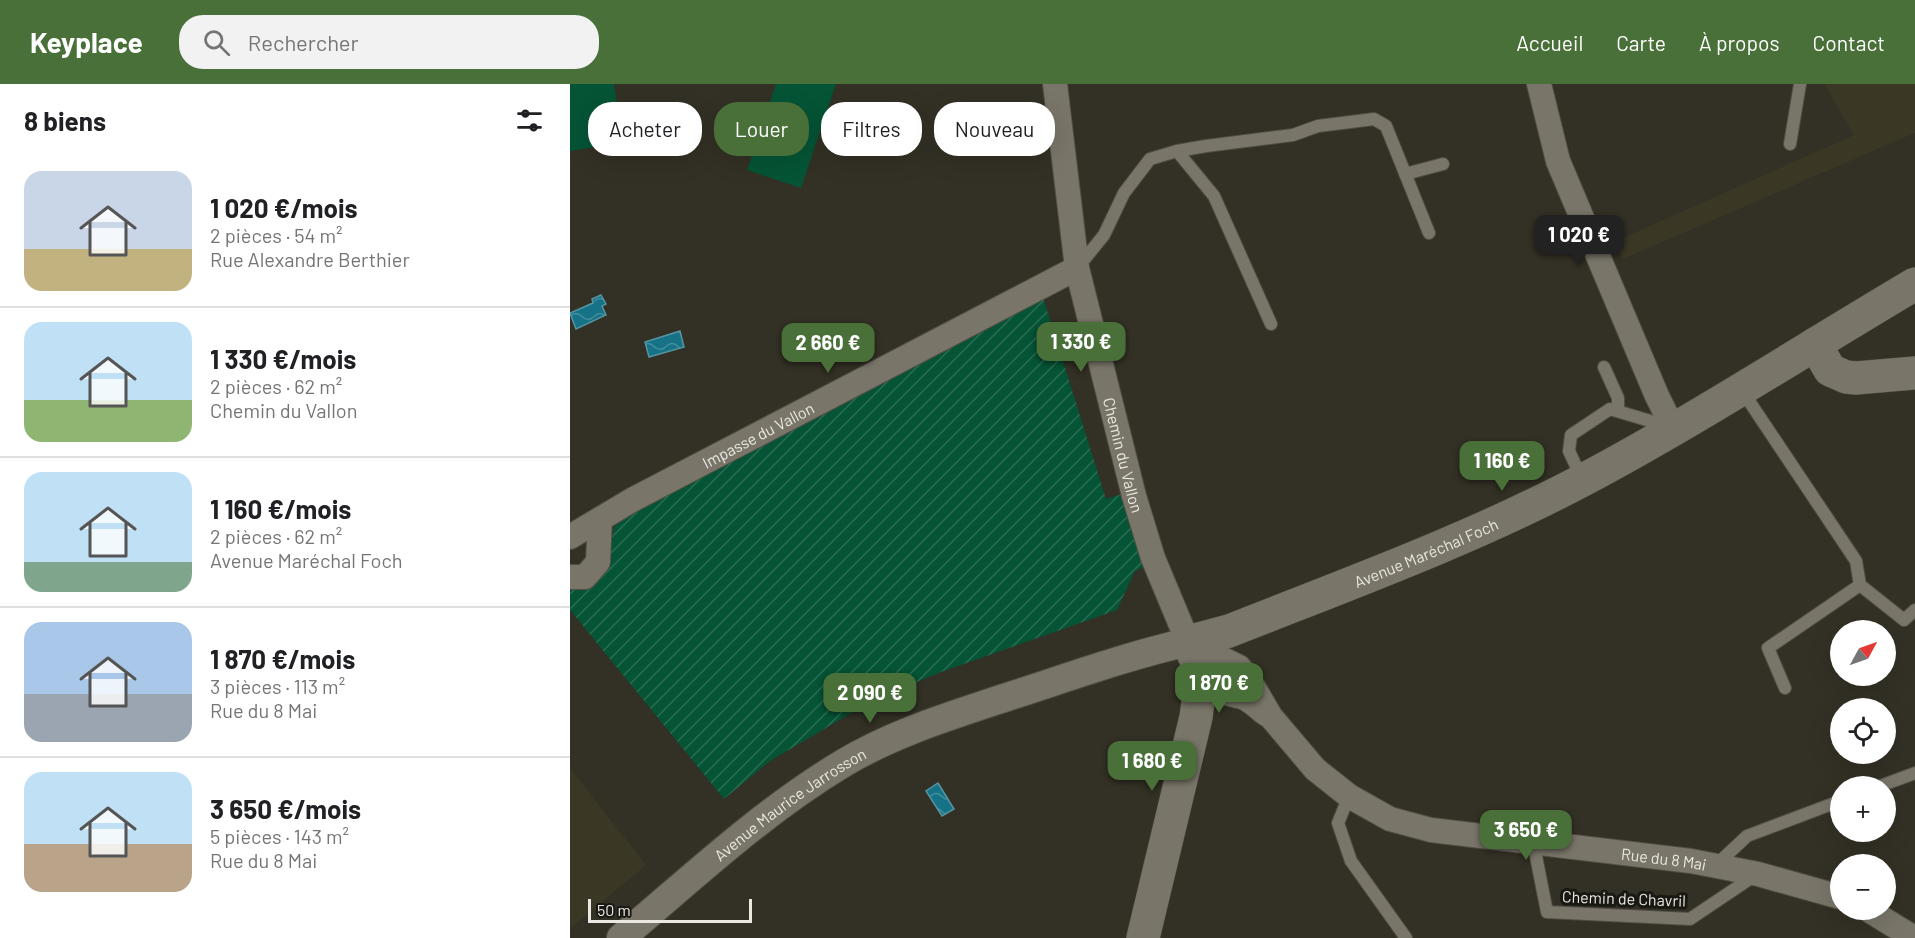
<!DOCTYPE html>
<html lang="fr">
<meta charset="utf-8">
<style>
body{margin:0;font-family:Barlow,sans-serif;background:#f2f2f2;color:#202124;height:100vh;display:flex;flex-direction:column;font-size:22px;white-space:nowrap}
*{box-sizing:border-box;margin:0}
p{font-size:20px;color:#757577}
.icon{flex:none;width:33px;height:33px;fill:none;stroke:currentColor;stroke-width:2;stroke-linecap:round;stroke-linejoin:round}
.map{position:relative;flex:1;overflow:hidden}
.sheet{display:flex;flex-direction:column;background:#fff;width:570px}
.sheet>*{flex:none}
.banner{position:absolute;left:18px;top:18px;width:570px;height:54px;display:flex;gap:12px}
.needle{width:39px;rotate:50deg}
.fabs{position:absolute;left:1260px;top:536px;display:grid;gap:12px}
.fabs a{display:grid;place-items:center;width:66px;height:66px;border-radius:50%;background:#fff;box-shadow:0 6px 24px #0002;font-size:30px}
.scale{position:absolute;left:18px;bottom:15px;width:164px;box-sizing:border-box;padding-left:6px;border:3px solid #eae8e1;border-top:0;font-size:16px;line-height:21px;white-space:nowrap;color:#eae8e1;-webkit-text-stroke:4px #191813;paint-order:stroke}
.price{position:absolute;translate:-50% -51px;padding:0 14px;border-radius:12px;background:#4a7039;color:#fff;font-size:20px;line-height:39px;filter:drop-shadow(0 2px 3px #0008)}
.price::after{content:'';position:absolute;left:50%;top:36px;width:18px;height:14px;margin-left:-9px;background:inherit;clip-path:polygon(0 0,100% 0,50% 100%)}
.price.current{background:#222;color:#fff}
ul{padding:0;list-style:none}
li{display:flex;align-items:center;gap:18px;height:150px;padding:0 24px}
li+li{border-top:2px solid #e0e0e0}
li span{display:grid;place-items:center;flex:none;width:168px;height:120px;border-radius:18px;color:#555}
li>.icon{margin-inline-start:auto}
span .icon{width:72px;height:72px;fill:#fffc;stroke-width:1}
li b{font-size:26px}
h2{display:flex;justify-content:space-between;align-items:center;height:72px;padding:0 24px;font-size:26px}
.pill{padding:0 21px;border-radius:24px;background:#fff;box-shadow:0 6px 24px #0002;font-size:21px;line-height:54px}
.pill.current{background:#4a7039;color:#fff}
header{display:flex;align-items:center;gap:36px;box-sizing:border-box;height:84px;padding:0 30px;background:#4a7039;color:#fff}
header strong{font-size:28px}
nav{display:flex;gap:33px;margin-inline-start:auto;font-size:21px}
.search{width:420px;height:54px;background:#f2f2f2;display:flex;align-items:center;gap:15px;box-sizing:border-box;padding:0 21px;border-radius:24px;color:#757577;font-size:22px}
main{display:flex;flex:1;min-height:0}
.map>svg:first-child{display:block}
</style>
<header>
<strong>Keyplace</strong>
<div class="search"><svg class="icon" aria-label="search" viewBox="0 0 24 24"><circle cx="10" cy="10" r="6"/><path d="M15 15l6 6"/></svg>Rechercher</div>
<nav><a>Accueil</a><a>Carte</a><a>À propos</a><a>Contact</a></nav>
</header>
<main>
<section class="sheet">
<h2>8 biens<svg class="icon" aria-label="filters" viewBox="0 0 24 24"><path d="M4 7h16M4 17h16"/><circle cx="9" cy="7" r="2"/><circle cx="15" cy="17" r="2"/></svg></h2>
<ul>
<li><span style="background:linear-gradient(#c9d6e8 65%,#c2b280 0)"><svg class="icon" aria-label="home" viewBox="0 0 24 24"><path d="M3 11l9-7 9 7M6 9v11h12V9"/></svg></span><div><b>1 020 €/mois</b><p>2 pièces · 54 m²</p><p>Rue Alexandre Berthier</p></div></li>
<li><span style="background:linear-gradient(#bfe0f5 65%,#8fb573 0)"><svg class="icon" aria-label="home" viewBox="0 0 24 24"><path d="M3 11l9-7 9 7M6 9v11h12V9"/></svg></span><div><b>1 330 €/mois</b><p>2 pièces · 62 m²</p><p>Chemin du Vallon</p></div></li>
<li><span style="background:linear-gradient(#bfe0f5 75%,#7fa58c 0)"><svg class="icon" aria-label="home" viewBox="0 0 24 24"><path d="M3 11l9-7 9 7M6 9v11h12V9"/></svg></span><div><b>1 160 €/mois</b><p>2 pièces · 62 m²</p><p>Avenue Maréchal Foch</p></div></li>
<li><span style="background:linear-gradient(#a9c7e8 60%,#9aa5b1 0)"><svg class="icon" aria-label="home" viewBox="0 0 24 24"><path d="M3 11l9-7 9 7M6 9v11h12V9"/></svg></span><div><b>1 870 €/mois</b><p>3 pièces · 113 m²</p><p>Rue du 8 Mai</p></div></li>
<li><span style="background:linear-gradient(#bfe0f5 60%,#b9a48a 0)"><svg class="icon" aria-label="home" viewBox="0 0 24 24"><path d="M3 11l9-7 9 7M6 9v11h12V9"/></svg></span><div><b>3 650 €/mois</b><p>5 pièces · 143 m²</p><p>Rue du 8 Mai</p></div></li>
</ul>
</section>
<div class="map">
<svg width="1345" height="854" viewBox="0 0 1345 854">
<defs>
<pattern id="garden-furrows" width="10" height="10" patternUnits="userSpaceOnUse" patternTransform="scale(1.5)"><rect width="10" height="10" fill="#055436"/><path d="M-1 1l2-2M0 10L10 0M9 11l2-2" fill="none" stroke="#2a6d53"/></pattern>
<pattern id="water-waves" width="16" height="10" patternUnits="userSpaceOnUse" patternTransform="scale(1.5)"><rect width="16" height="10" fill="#157287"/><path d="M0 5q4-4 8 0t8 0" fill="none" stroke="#438d9d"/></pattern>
</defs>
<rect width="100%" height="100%" fill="#333025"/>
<!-- built -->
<path fill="#3b3725" d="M1254,0H1345V49L1053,175L1046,157L1284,51Z
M0,684L76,781L0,845Z"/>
<!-- park -->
<path fill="#055436" d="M0,0H44L53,59L0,67Z
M206,0H266L231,104L177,86Z"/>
<!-- garden -->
<path fill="url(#garden-furrows)" d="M471,207L536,415L552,410L576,482L565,487L547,526L371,588L303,616L200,677L154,715L0,526V507C7,502 15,504 23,500C47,488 36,457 47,436Z"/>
<!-- water -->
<path fill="url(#water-waves)" stroke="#5595a2" stroke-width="1.5" d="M31,211L36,220L32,222L36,231L6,245L0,229L23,219L22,215Z
M110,247L114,263L79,273L75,258Z
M368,699L384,725L372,732L356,707Z"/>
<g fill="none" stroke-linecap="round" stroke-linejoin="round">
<!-- service casing -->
<g stroke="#504e45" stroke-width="14">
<path id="service" d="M1220,60L1230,0
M607,67L644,112L701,240
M835,90L873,80
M508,183L534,151L554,109L580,75L607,67L636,62L723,51L748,42L804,35L816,42L859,149
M1034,283L1048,314V327
M1171,305L1286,477L1290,501L1198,564L1215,604
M1012,395L999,367L1001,351L1040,325L1097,342
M1290,501L1334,536L1345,526
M1310,702L1345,689
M779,712L768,739L781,777L836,854
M963,757L977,828L1120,835L1187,790
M1146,781L1177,752L1270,717"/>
</g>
<!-- minor casing -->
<g stroke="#504e45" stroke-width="26">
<g id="minor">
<path id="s1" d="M485,0L507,184L564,412L583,474L618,558L669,583L678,594L701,633L745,685L779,712L820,735L861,746L1121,777L1188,790L1270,813"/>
<path d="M969,0L988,77L1087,312L1103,344"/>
<path id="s2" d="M0,453L62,416L507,184"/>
<path d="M0,493H15L28,478L30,435"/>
<path d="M632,589C648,610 649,607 672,613C681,616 689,625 696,630"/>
<path d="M1297,825L1344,854"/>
</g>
</g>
<!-- tertiary casing -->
<g stroke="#504e45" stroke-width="30">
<g id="tertiary">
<path id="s3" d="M51,854C122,794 191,729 272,680C323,649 383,631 440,612C499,593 557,572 618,558"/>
</g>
</g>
<!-- secondary casing -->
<g stroke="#504e45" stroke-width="34">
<g id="secondary">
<path d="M1245,260L1260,286L1276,293L1286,294L1345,289"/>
<path id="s4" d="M573,854L626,633L632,589L618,558L659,547C778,500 899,456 1013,396C1126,336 1235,265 1345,200"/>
</g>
</g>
<!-- service -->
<use href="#service" stroke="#797569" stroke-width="12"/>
<!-- minor -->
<use href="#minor" stroke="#797569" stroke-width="24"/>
<!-- tertiary -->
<use href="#tertiary" stroke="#797569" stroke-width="28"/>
<!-- secondary -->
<use href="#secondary" stroke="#797569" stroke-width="33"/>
</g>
<g text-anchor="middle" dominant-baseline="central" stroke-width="6" stroke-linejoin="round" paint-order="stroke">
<!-- street labels -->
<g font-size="16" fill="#eae8e1" stroke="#191813">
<text stroke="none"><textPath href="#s2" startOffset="214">Impasse du Vallon</textPath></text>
<text stroke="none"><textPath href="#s1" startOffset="378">Chemin du Vallon</textPath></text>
<text stroke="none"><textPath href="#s4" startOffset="560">Avenue Maréchal Foch</textPath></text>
<text stroke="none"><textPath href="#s3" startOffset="216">Avenue Maurice Jarrosson</textPath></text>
<text stroke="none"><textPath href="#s1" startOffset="1128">Rue du 8 Mai</textPath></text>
<text transform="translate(1054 814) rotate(2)">Chemin de Chavril</text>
</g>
</g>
</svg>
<div class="fabs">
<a><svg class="needle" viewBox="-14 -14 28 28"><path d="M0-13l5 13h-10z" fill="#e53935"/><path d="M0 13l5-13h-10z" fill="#757577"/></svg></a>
<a><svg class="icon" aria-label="locate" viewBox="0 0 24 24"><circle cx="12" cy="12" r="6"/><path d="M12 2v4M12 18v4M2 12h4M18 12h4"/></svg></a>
<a>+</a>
<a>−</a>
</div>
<div class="scale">50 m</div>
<b class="price current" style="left:1009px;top:182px">1 020 €</b>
<b class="price" style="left:511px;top:289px">1 330 €</b>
<b class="price" style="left:258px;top:290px">2 660 €</b>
<b class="price" style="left:932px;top:408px">1 160 €</b>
<b class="price" style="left:649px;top:630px">1 870 €</b>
<b class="price" style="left:300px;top:640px">2 090 €</b>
<b class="price" style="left:582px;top:708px">1 680 €</b>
<b class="price" style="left:956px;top:777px">3 650 €</b>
<div class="banner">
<a class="pill">Acheter</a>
<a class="pill current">Louer</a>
<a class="pill">Filtres</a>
<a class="pill">Nouveau</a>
</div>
</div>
</main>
